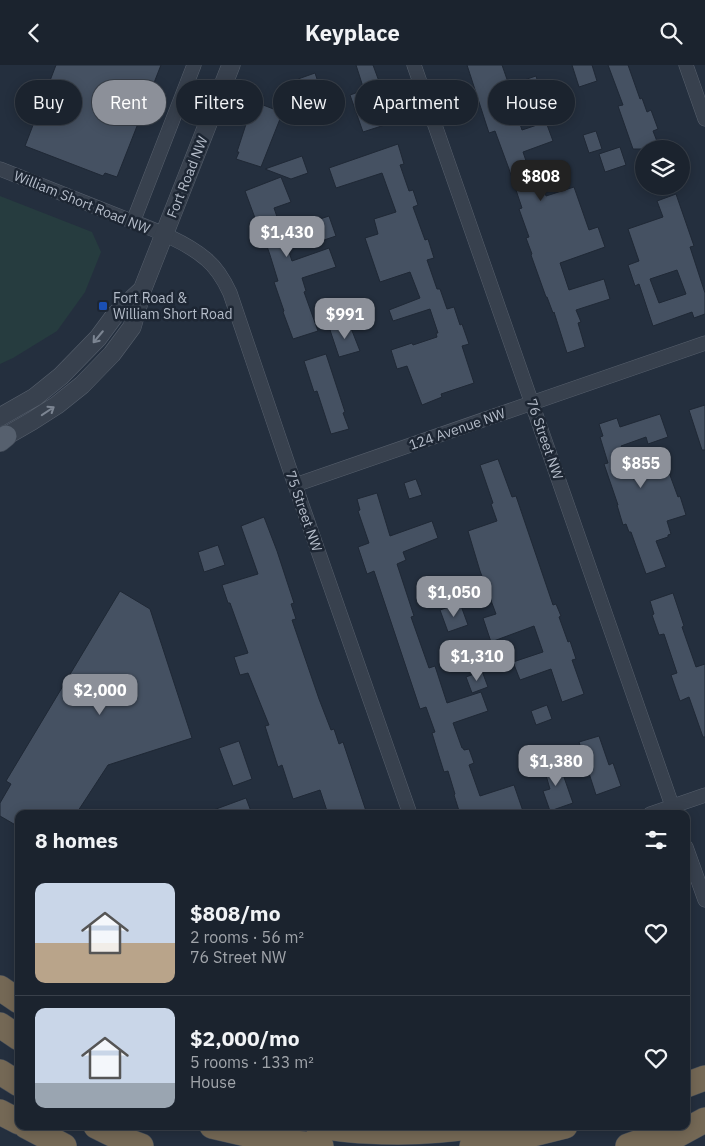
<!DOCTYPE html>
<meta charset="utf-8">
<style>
body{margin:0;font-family:"IBM Plex Sans",sans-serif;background:#242b36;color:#f1f3f6;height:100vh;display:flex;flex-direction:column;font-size:19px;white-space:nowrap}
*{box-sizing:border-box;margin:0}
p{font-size:16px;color:#a0a4aa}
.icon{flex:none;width:28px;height:28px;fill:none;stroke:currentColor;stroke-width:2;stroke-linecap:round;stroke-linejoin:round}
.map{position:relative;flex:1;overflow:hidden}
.sheet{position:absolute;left:15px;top:745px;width:675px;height:320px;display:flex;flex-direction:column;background:#1b232e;border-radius:10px;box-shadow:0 2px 12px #0003,0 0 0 1px #39404a}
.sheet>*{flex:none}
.hud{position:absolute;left:15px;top:15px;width:675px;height:45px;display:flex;gap:10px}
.controls{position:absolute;left:635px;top:75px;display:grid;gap:10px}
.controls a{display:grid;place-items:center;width:55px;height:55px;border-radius:50%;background:#1b232e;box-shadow:0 2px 12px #0003,0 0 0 1px #39404a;font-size:25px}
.price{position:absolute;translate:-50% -42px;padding:0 11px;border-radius:10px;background:#8c9099;color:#fff;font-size:16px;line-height:32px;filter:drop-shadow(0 1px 2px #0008)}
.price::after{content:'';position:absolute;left:50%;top:30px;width:15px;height:11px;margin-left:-8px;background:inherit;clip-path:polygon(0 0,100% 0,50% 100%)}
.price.on{background:#222;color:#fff}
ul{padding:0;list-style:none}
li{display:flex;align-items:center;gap:15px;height:125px;padding:0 20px}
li+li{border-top:1px solid #39404a}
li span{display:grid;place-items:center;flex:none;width:140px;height:100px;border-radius:10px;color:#555}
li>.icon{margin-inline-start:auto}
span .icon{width:60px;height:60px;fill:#fffc;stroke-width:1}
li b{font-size:21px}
h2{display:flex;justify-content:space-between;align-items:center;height:60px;padding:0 20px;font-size:21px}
.chip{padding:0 18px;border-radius:22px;background:#1b232e;box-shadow:0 2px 12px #0003,0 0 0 1px #39404a;font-size:18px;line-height:45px}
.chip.on{background:#8c9099;color:#fff}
header{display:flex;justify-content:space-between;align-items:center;height:65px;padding:0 20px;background:#1b232e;font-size:22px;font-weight:700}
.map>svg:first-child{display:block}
</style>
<header><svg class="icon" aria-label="back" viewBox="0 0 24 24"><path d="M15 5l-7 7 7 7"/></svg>Keyplace<svg class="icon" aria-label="search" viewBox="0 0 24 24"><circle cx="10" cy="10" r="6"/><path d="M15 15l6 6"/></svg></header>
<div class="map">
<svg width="705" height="1081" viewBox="0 0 705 1081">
<rect width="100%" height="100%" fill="#242f3e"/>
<!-- green -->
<path fill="#263c3f" d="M0,131L92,167L101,187L85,227L57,266L13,293L0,299Z"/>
<!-- building -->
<path fill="#455162" stroke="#1f2835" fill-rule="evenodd" d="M56,0H161L117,112L105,108L103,111L25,81Z
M356,0H373L394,57L363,67L350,30L364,25Z
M467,0H502L509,20L536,11L541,28L513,38L522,65L546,57L553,76L523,87L536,125L544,122L546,131L574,122L589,165L598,162L605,182L560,198L569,225L604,214L610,234L576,245L581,257L578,258L585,282L567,288L554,247L553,248L547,232H546L531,190L532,189L526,173L529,172L519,144L522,143L509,104L495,66L489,68Z
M572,0H592L597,16L579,22Z
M608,0H628L640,34L642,33L647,47L651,45L658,64L653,66L660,84H633L618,41L623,40Z
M315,8L321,26L305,32L298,14Z
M258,38L276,45L280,54L261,102L236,94L239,87H237L248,53L250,54L255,42L257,43Z
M596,66L602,84L589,88L583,70Z
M398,79L404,99L400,100L409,126L413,125L418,140L413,142L425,175L428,174L434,193L427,195L437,224H440L447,244L454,242L460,260L462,259L469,279L462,281L474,318L441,329L442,332L422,340L407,301L397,304L391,285L412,278L413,280L437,272L436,268H438L430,244L393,256L389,245L420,233L410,207L380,217L365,173L378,169L374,154L396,147L382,108L336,123L329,103Z
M620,82L626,100L605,107L599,89Z
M302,91L308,108L291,114L265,104Z
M281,112L291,137L274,143L292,196L329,183L336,202L302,213L306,226L304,227L318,266L293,274L283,247L284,246L274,217L278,216L270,190L257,153H255L245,126Z
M676,129L694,181L690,182L705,228V249L694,253L692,247L653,261L639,219L635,221L628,200L639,196L628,164L663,152L657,136ZM677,205L686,229L659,238L650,214Z
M329,151L336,171L315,178L308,158Z
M349,258L360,286L339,292L330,265Z
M326,289L345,347L343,348L349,364L331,369L317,326L314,327L304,296Z
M705,340V385H702L689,345Z
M660,349L668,372L648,379L646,372L621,381L633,414L667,402L678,432L680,431L686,450L667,456L671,469L668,470V472L656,476L666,502L646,509L631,467H629L626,459L623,460L617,440H618L604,399L608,398L600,372L603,371L599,359L617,353L620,362Z
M498,394L512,432L516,431L553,540L556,539L561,551L559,552L568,577L570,576L576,594L572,595L584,629L562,637L551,604L520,615L513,597L543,587L534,561L491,577L483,553L496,549L480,506L468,466L497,456L491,439L493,438L480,400Z
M416,414L422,430L409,434L404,418Z
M377,428L390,471L432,456L438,473L403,487L406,495L397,499L414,551L411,552L429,603L435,601L447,638L481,627L488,646L453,658L462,683H463L464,685L469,684L474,698L469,700L480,731L514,720L524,749H460L454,730L455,729L448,706L444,707L439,691L432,668L435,667L426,642L420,644L374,506L367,509L358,482L369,478L358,446L360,445L357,434Z
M264,452L277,486L294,538L291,539L296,554L292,555L319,634L331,665L334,664L339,679L343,677L367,749H328L320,725L293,734L282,700L278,702L265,661L269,660L248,608L240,610L234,592L248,588L230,538H228L222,520L258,509L241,461Z
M218,480L225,500L204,507L198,487Z
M120,526L150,544L192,673L108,700L76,749H19V762L0,751V738L11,719L6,716Z
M673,528L684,561L682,562L696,602L705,599V672H703L689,632L680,636L671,610L677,608L664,569L659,570L652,550L654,549L650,536Z
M460,538L468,560L448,567L440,545Z
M482,606L488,622L472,628L466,612Z
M547,640L552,654L536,660L531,646Z
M599,671L609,700L613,698L621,721L596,730L579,677Z
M239,676L252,714L233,721L219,683Z
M558,695L573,738L550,746L543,726L550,724L543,700Z
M246,733L252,749H208V747Z"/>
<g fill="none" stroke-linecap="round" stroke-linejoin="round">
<!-- minor casing -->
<g stroke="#565f6c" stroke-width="15">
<path id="minor" d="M414,0L675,749
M686,0L705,54
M0,104C40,120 80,136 121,152C147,162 184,175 206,194C217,203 224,215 230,228L295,420L410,749
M133,157L194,0
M295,420L705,278
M650,749L705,730
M686,782L705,835"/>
</g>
<!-- tertiary casing -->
<g stroke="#565f6c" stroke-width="19">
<path id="tertiary" d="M0,352L35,332L61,311L98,273L115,250L143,224
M0,374L6,371L32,356L57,340L82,320L112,289L132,262L143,223L231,0"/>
</g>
<!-- primary casing -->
<g stroke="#414a57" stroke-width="22">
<path id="primary" d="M0,376L6,371"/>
</g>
<!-- motorway casing -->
<g stroke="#434c59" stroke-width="26">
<path id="motorway" d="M0,923L19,936
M0,960L19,973
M0,1007L19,1019
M686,1020L705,1013
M0,1047L19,1057
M26,1061L64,1081
M96,1061L122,1074L141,1081
M212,1061L276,1076L321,1081
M318,1061C334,1063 349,1066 365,1066C401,1068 439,1067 475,1061
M672,1073L705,1055
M472,1081L509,1075L565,1061
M628,1081L685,1061"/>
</g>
<!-- minor -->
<use href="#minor" stroke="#38414e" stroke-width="14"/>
<!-- tertiary -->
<use href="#tertiary" stroke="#38414e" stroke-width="18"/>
<!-- primary -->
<use href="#primary" stroke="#56606e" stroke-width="21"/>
<!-- motorway -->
<use href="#motorway" stroke="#746855" stroke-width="25"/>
</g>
<!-- one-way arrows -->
<defs><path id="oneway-shaft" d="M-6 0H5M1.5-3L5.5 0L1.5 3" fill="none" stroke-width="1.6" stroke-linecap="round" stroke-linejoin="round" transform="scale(1.25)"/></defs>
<g stroke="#7c8592">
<use href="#oneway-shaft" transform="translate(98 272) rotate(130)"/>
<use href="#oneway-shaft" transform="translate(48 346) rotate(-34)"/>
</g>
<!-- markers -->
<rect fill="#1a4fb4" stroke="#1d2633" stroke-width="2" x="98" y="236" width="10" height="10" rx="2.5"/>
<g text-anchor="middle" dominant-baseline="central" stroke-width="5" stroke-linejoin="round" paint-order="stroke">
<!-- street labels -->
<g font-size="14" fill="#b4bcc9" stroke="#1d2633">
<text transform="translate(187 112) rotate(-68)">Fort Road NW</text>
<text transform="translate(82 137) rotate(22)">William Short Road NW</text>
<text transform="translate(457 364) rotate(-19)">124 Avenue NW</text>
<text transform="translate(545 374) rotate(71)">76 Street NW</text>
<text transform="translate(304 446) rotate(71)">75 Street NW</text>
</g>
<!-- poi labels -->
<g font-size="14" fill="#b4bcc9" stroke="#1d2633" text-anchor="start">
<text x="113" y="233">Fort Road &amp;<tspan x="113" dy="16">William Short Road</tspan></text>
</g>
</g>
</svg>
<div class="controls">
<a><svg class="icon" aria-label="layers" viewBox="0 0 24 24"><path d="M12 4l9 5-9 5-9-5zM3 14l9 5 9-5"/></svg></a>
</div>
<b class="price on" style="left:541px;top:137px">$808</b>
<b class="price" style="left:287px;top:193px">$1,430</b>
<b class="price" style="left:345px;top:275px">$991</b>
<b class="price" style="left:641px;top:424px">$855</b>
<b class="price" style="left:454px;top:553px">$1,050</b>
<b class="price" style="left:477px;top:617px">$1,310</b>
<b class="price" style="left:100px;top:651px">$2,000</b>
<b class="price" style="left:556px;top:722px">$1,380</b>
<div class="hud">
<a class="chip">Buy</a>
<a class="chip on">Rent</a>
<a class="chip">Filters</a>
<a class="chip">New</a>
<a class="chip">Apartment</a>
<a class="chip">House</a>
</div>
<section class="sheet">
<h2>8 homes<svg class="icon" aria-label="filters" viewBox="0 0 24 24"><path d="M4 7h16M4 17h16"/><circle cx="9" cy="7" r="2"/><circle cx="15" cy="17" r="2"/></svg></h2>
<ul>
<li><span style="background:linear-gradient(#c9d6e8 60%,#b9a48a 0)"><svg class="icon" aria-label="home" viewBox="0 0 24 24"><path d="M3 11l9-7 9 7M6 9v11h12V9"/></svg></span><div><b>$808/mo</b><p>2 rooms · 56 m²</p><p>76 Street NW</p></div><svg class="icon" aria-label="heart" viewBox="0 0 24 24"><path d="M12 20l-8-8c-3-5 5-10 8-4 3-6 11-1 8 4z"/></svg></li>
<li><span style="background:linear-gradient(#c9d6e8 75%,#9aa5b1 0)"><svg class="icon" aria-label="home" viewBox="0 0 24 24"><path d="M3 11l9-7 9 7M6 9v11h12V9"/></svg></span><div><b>$2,000/mo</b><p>5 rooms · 133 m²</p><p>House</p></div><svg class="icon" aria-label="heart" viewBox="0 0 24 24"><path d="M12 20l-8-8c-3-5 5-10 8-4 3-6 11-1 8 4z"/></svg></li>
</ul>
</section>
</div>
